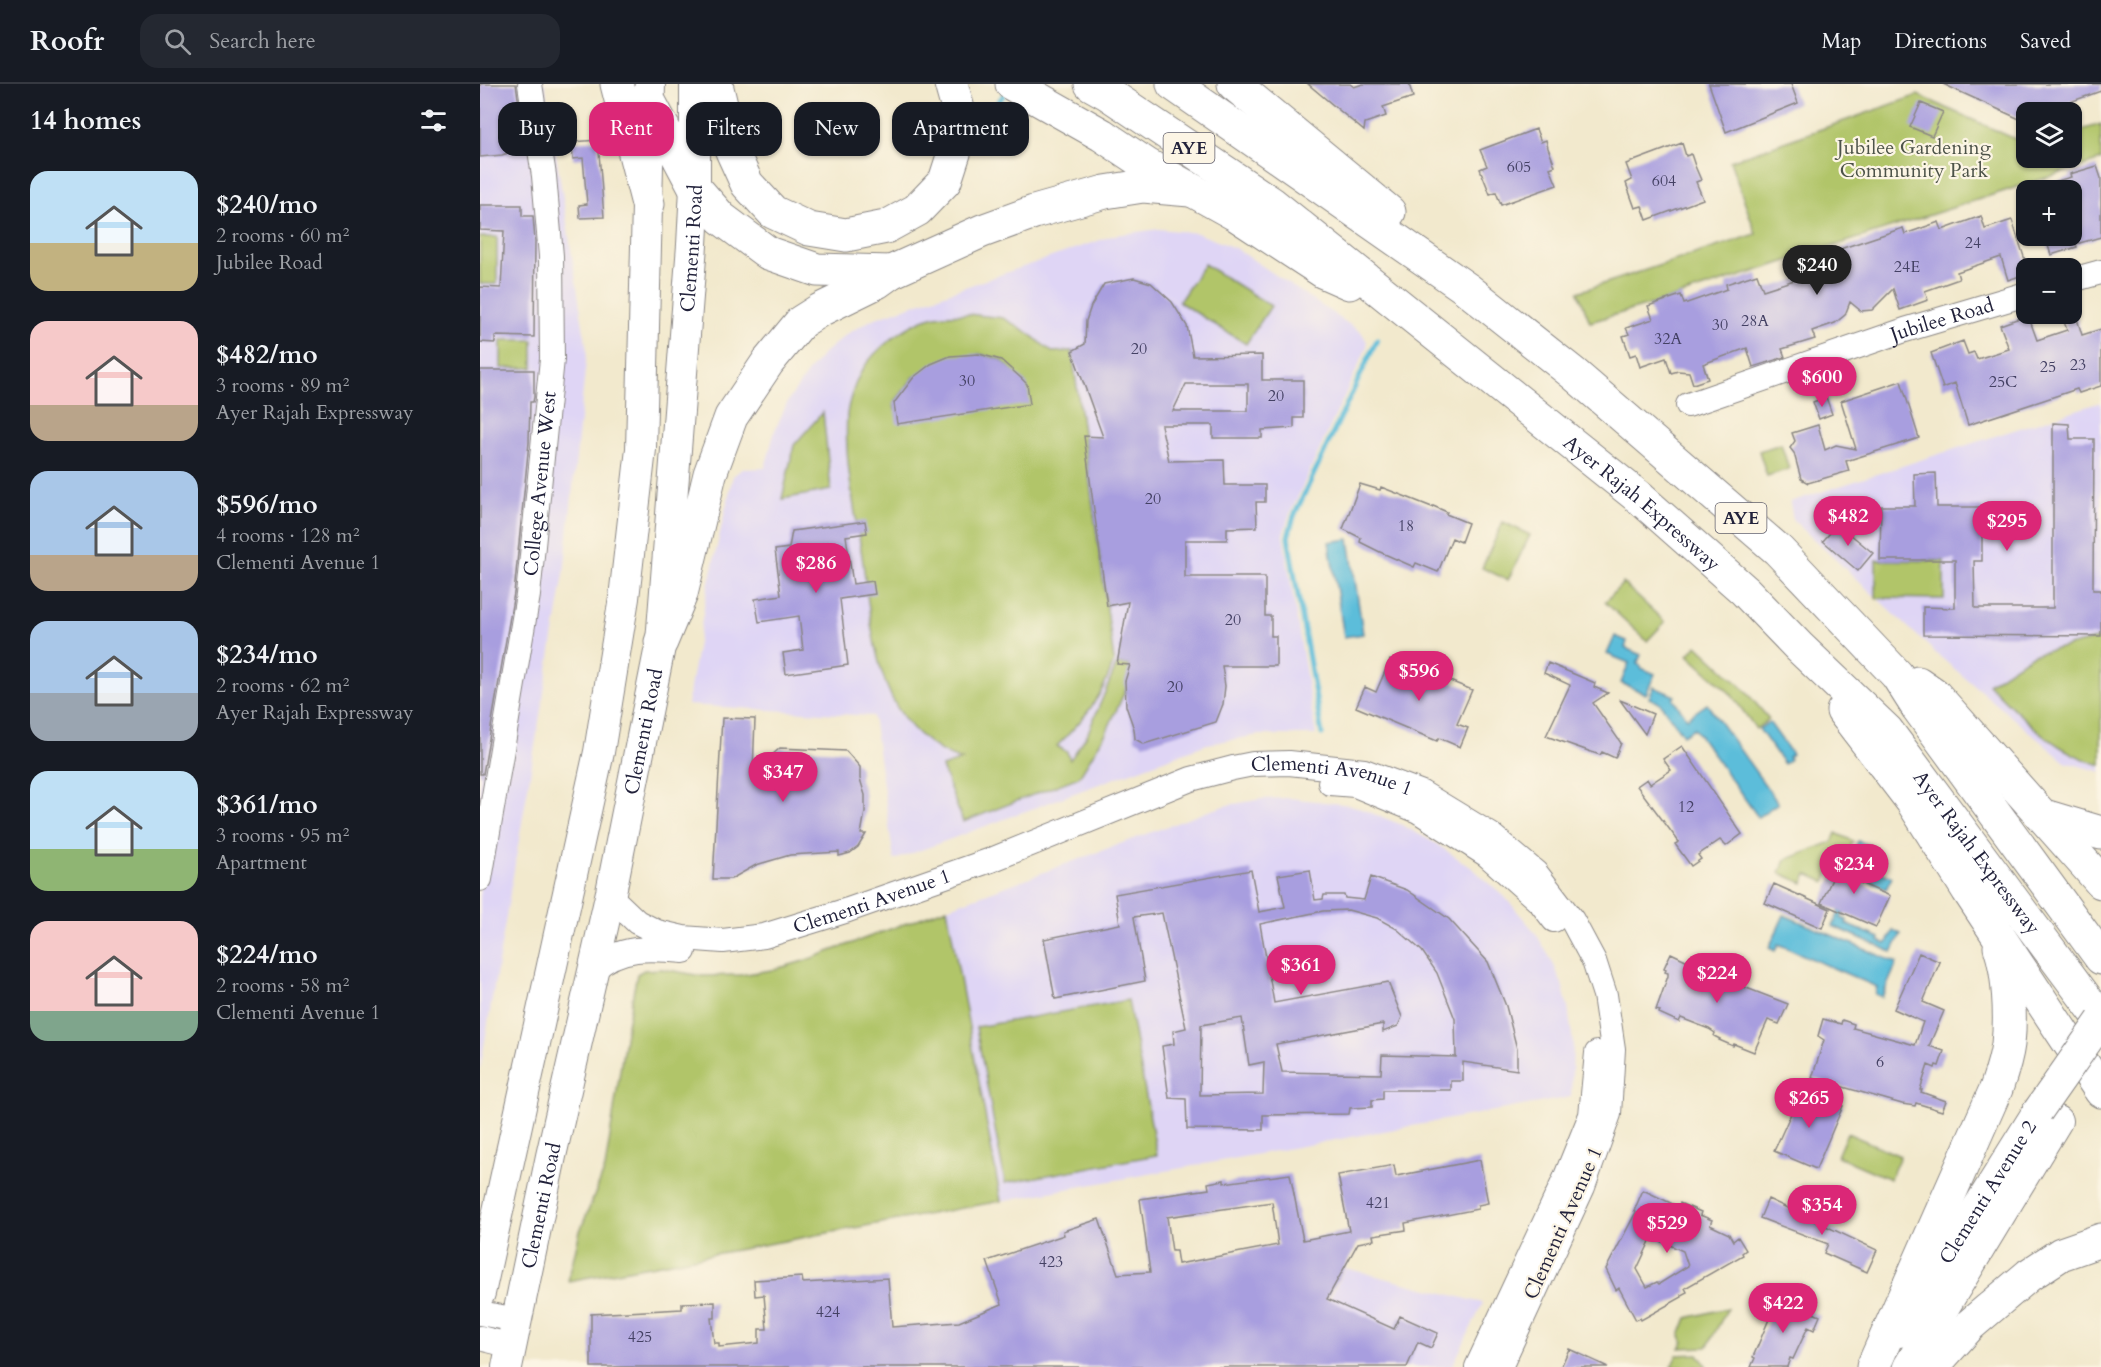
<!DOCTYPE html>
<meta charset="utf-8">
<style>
body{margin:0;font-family:Cardo,serif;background:#242831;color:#f1f3f6;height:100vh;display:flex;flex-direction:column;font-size:22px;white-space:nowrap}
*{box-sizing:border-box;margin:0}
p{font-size:20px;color:#9ea1a6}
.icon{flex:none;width:33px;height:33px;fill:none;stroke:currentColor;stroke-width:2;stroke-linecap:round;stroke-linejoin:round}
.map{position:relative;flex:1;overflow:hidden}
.panel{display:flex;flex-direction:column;background:#171b24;width:480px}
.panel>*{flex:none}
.hud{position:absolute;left:18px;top:18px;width:570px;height:54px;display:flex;gap:12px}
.tools{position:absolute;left:1536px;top:18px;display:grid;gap:12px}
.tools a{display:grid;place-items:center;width:66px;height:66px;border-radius:12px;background:#171b24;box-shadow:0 2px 4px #0004;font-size:30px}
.price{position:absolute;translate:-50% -51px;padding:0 14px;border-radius:21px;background:#db2777;color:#fff;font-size:20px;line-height:39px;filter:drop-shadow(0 2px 3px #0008)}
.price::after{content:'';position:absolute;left:50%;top:36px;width:18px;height:14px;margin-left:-9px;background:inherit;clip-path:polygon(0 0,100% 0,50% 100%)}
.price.selected{background:#222;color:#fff}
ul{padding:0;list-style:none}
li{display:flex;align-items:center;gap:18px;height:150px;padding:0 30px}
li span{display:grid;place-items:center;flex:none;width:168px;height:120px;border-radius:18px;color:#555}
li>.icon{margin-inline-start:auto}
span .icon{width:72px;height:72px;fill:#fffc;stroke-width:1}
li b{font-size:26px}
h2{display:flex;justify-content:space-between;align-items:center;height:72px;padding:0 30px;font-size:26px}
.tag{padding:0 21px;border-radius:18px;background:#171b24;box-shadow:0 2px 4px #0004;font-size:21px;line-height:54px}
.tag.selected{background:#db2777;color:#fff}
header{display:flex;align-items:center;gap:36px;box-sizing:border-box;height:84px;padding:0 30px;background:#171b24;border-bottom:2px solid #363941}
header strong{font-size:28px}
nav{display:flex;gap:33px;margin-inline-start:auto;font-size:21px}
.search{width:420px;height:54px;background:#242831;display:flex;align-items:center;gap:15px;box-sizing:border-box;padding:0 21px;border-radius:18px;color:#9ea1a6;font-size:22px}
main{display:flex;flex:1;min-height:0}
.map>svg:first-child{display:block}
</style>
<header>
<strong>Roofr</strong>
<div class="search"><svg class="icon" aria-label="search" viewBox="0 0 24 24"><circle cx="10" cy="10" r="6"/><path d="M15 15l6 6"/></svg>Search here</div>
<nav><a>Map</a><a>Directions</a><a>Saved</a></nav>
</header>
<main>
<section class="panel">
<h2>14 homes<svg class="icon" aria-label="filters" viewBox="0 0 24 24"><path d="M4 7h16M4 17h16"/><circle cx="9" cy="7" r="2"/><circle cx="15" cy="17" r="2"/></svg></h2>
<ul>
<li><span style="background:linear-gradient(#bfe0f5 60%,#c2b280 0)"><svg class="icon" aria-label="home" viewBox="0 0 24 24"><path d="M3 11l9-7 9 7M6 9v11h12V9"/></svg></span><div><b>$240/mo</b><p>2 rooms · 60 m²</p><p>Jubilee Road</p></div></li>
<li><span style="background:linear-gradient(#f6c9c9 70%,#b9a48a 0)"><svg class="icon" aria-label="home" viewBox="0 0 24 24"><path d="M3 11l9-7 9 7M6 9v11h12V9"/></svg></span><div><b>$482/mo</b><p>3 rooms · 89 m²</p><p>Ayer Rajah Expressway</p></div></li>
<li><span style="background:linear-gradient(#a9c7e8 70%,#b9a48a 0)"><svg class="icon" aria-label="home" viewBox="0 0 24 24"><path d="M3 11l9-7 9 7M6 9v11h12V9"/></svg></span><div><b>$596/mo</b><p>4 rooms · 128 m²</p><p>Clementi Avenue 1</p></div></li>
<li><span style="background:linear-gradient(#a9c7e8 60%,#9aa5b1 0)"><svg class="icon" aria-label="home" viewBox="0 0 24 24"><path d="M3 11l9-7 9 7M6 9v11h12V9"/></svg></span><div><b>$234/mo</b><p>2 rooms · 62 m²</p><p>Ayer Rajah Expressway</p></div></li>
<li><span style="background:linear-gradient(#bfe0f5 65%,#8fb573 0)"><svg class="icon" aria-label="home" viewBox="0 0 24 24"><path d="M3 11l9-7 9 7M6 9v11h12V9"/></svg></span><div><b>$361/mo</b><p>3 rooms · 95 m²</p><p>Apartment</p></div></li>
<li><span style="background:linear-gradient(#f6c9c9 75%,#7fa58c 0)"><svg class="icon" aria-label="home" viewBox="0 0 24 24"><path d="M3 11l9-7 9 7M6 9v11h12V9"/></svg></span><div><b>$224/mo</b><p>2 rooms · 58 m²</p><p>Clementi Avenue 1</p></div></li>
</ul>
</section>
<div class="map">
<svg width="1621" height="1283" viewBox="0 0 1621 1283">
<rect width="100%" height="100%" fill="#fcf5e5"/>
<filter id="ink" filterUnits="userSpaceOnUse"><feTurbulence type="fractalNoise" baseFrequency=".0167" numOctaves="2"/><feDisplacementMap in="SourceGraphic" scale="12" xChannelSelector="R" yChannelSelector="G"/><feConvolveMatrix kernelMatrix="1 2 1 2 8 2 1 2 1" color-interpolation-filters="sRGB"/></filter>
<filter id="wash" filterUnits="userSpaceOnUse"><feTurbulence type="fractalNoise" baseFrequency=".008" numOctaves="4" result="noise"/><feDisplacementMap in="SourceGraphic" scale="24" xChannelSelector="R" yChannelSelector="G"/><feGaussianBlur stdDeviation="1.35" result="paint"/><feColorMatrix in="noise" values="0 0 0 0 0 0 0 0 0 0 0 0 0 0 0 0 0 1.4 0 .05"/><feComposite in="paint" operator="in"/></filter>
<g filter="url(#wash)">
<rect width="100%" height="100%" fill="#f2e9cd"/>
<!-- built -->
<path fill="#dfd5f5" d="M0,0H65L107,267L84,490L0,986Z
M679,145L717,149L757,165L882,249L887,258V263L809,432L803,451L836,651H779L727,660L414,776L393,632L207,621L227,507L253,392L262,385L285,384L295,346L308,317L328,288L344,269L367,250L393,235L635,151Z
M1621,318V688L1585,678L1458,571L1313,436L1310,418Z
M809,714L871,721L920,740L955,759L992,784L1024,812L1055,848L1072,877L1082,900L1088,924L1093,959L1091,1013L521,1117L467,824L726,728L748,721L782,715Z
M865,1184L1003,1219L972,1283H837L824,1265Z"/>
<!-- green -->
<path fill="#b1c569" stroke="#6a7452" stroke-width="1.5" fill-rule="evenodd" d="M1438,11L1546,60V74H1592V49L1621,40V76L1183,217L1110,238L1098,208L1276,150L1250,77Z
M0,153H17V200H0Z
M724,180L791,222L766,260L699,218Z
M488,230L523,234L546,247L572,268L592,267L634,577C622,614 604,635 577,662L587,668L590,676L607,651L637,580L650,581L646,605L626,649L599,693L483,738L462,683L482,676C452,667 425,641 412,614C391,570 389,519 382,472C375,425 364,378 367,331C368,319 375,299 381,288C394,265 430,237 456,232C466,230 478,231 488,230ZM499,270L521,276L546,300L415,326L414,319L434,293Z
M21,256H53V284H21Z
M343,328L351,406L302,415L314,361Z
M1301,360L1309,385L1287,392L1279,367Z
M1023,438L1050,451L1028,496L1002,484Z
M1396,476L1464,477V515L1396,514Z
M1143,499L1185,538L1167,557L1125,518Z
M1621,554V681C1572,667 1544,634 1508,600L1552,571Z
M1217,561L1262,603L1289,635L1276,645L1251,610L1208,571Z
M1356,749L1373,757L1368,769L1359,766L1345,798L1327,790L1323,799L1300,789L1305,776L1352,758Z
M467,824L521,1117L88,1197L100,1147L125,1085L147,941L157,890L164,886L182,885L222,892L260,891L292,886L324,877Z
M648,916L677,1071L525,1099L496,943Z
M1367,1049L1420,1072L1410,1095L1357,1072Z
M1248,1224L1227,1263L1200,1264L1204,1258L1200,1252L1207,1234Z
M1218,1270L1227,1283H1191L1197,1271Z"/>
<!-- water -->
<path fill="#5cbdda" stroke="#3f708a" stroke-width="1.5" d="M869,455L883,550L864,553L849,458Z
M1135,552L1147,557L1145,564L1161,571L1157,580L1161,582V584L1175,590L1166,610L1141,599L1149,579L1127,570Z
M1174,603L1195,612L1193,615L1207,634L1227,620L1298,719L1278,733L1214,644L1203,651L1180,619L1169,614Z
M1289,638L1312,670L1308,673L1310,675L1304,680L1279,645Z
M1378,757L1393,763L1386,777L1372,771Z
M1393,785L1412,793L1406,805L1388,797Z
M1360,826L1364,828L1361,834L1367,836L1366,840L1400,854L1399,857L1406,860L1413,847L1421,850L1412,868L1353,842Z
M1304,831L1417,879L1402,913L1395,910L1397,903L1298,860L1295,867L1289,864Z"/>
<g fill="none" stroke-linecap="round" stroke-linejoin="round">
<!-- stream -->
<path stroke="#5cbdda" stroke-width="5" d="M509,65L503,39L525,9
M842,650L808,453L814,432L897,256"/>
</g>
<g id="blocks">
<!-- building -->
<path fill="#a89edf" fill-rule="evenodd" d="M0,0H36L42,43L36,45L40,65L22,71L0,73Z
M828,0H870L874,3L883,0H929L933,13L903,23L906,32L885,39L884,47Z
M1229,0H1311L1318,19L1246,48Z
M1463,0H1621V7L1562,28H1546V38Z
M1441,19L1463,28L1452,52L1430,43Z
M1056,45L1061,58L1066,56L1068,64L1075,82L1070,84L1077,101L1021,121L1016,108L1010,110L1000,85L1007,82L1000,66Z
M118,56L124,133L100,134L99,121L107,120L103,74L93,75L92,58Z
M1202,59L1206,72L1211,70L1215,82L1221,96L1216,98L1223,115L1167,136L1162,122L1155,124L1146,99L1152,96L1146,80Z
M1617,82L1621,94V153L1596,160L1597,163L1571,171L1565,152H1592V106H1558L1557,103L1591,93L1590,90Z
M0,121H42V132H53L55,157L54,253L15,252V259L0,258V203L21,204L24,147L0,146Z
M1501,132L1505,145L1532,136L1546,179V190L1528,196L1521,173L1477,188L1479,195L1445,207L1448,216L1420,226L1413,205L1392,226L1381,227L1370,218L1365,231L1355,239L1332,247L1335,255L1302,265L1305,273L1273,283L1267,264L1223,280L1228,295L1213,300L1209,288L1198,287L1191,289L1186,274L1160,283L1156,270L1150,272L1143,252L1149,250L1146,244L1173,235L1168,222L1201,211L1204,220L1247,205L1246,200L1277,190L1283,206L1327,192L1322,178L1333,174L1423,144L1425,150L1459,138L1462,146Z
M654,194L671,199L692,218L707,242L713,272L782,271V296H823V334H814V344L782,346V354H733V341H681L689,377L744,376L745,401H785V418H776L777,443L747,444V456H705V493H785V532H791V552H796V582H742L745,602L743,620L736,638L664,660L655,655L654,645L646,622L645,597L650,581L637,580L648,518L627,522L604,352L623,353L592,267L605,260L606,237L611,222L624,200ZM706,300H768V327H693Z
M1595,228L1602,251L1621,245V302L1599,309L1597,305L1488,341L1475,299L1463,304L1451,269L1483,257L1488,270L1494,268L1497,275L1529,265L1520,241L1548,231L1557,256L1587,246L1582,232Z
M499,270L521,276L541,294L547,300L550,320L417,340L414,319L434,293L451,280L470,272Z
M0,286H54V313L53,318H50L49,358L34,509L3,690H0Z
M1421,297L1439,354L1366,377L1369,387L1328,399L1321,395L1314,369L1310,364L1315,357L1312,349L1338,341L1345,366L1356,361L1376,365L1361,317Z
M1346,313L1352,330L1339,335L1333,318Z
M1573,339L1589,340L1590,355H1614L1613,506H1621V552L1443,551V523L1475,524V476H1400L1401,422H1435L1434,390L1456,389L1457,423H1502V477H1494L1495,524H1573Z
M880,400L900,406L901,403L952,423L953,422L967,428L966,430L988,439L981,458L972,454L958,488L936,479L934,483L900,468L880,458L881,454L863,445Z
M385,437L387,449L366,452L373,500L393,497L395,510L360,515L368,581L306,590L303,569L323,566L319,532L279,538L275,515L301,511L295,466L309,464L312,447Z
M1358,440L1393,469L1378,487L1343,457Z
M910,576L924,580L926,577L970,595V597L992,606L977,640L988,644L980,663L959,654L957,657L876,623L885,603L896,608Z
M1068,579L1115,599L1114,603L1128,609L1113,619L1141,659L1135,674L1122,668L1120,671L1066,652L1090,601L1064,589Z
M1140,616L1173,630L1165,650Z
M242,634L275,635L273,688L300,664L366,667L380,683V695L385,711V728L381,750H386L378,763L370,769L359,772V768L310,771L276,781L251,795H233Z
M1202,662L1262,750L1246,762L1240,756L1218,771L1221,775L1211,782L1195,760L1199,758L1157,702L1167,695L1170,700L1191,686L1183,675Z
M1363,771L1377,777L1369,794L1410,812L1396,843L1341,819Z
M771,786L779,828L805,823L798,791L830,786L835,816L843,815L844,811H864L865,814L884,816L891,793L927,806L969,835L1008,878L1026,922L1037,965V986L983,978V997H971V1006H903V1015L892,1016V1023L870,1024L869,1030L783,1031V1046L707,1045L706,1015L689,1014L682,962L694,960L693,947L706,944L682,829L654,833L665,897L575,915L564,855L640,840L635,810ZM868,826L897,834L917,845L942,867L957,889L975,935L976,973L902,971L901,990L802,988L796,960L903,940V948L918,942L922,933L908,898L794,919L780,840L843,827ZM762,934L769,981L784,978L783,1010L720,1011L721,941Z
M1294,800L1350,825L1342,844L1285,819Z
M1191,869L1256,900L1308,920L1299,940L1288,936L1274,968L1254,960L1253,962L1239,956L1240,955L1234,952L1235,949L1229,945L1201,934L1199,938L1179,929L1180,927L1176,926L1188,892V889L1185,888L1186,885L1184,884Z
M1439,869L1460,878L1443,918L1464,927L1449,962L1464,967L1459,982L1456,981L1455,984L1448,981L1440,1006H1442L1441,1008L1466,1017L1462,1027L1436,1019L1435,1022L1422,1020L1332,994L1344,956L1338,952L1343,935L1361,940L1362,936L1374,940L1373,944L1435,961L1443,938L1414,925Z
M1328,1007L1363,1022L1336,1085L1294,1067L1319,1012L1326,1015Z
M1000,1076L1008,1119L998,1121V1125L925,1139L926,1146L893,1151L894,1156L878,1159L847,1215L914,1245L920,1232L958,1249L951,1264L938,1258L927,1283H111V1230L202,1225V1219L235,1218V1234H231L234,1259H239V1263L279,1259V1245H287L284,1211L275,1212L274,1196L322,1193L323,1199L408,1194L412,1243L479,1238L522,1220L507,1177L584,1151L583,1147L619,1135L638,1190L670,1188L660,1115L729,1105L728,1099L744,1096V1099L810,1090L823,1156L869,1147L858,1091L914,1081L916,1092ZM792,1118L798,1161L698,1180L696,1167H692L687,1133Z
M1163,1106L1199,1123L1200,1119L1221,1128L1220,1131L1232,1136L1230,1141L1249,1150L1253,1157L1258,1153L1266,1166L1262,1169L1263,1171L1205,1204L1207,1208L1201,1211L1202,1213L1161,1236L1160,1234L1156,1236L1139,1204L1136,1206L1126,1185L1156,1128L1154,1127ZM1172,1153L1203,1167L1208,1182L1179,1200L1177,1198L1167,1203L1157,1185Z
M1288,1115L1397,1166L1387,1188L1344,1169L1348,1160L1280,1134Z
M1296,1213L1340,1232L1334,1246L1328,1243L1313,1275L1310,1274L1307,1283H1271L1275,1274L1273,1273L1292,1228L1290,1227Z
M1089,1265L1128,1283H1081Z"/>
</g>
</g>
<g filter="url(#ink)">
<use href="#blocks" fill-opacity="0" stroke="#8a8684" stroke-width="1.5"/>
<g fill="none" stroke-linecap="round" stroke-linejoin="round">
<!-- minor casing -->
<g stroke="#8a8684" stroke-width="26">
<g id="minor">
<path d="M1592,196L1621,188"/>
<path id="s1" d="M1208,321L1425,246L1546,210"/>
<path d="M850,699L875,701L938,727L1007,771L1061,819L1074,836"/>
<path id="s2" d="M0,795L48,511L72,275L71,172L64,92L50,0"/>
<path id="s3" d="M131,808L135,817L157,838L177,848L203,854L243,857L284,852L368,826L511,776L711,695L753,684L773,680L809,679L884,687L942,709L1011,751L1056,789L1092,836L1114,877L1125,911L1133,965L1129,1030L1103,1103L1020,1283"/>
<path d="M114,886C138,861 172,864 204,867"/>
<path d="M0,1229L37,1236"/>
<path d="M0,1254L32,1262"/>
<path d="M997,1283L1085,1095L1111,1031L1117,969"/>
</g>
</g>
<!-- major casing -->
<g stroke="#8a8684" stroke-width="32">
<g id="major">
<path d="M0,1209L119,668L144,514L161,365L170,0"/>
<path id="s4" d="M1420,1248L1558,1027"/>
<path id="s5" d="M27,1283L71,1072L131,808L181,558L212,161L215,104V0"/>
<path d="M1428,1283L1577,1037"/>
</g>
</g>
<!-- highway casing -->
<g stroke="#8a8684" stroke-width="35">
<g id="highway">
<path d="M137,0L168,120"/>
<path d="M236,0L252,67L267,100L293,128L329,145L366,151L406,143L437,126L465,97L476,63L478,25L471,0"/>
<path d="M532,0L622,51L667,81L757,131L844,188L869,199"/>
<path id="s6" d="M611,0L627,9L791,119L1161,415L1265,507L1319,563L1407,647L1621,935"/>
<path d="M693,0L987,205L1094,290L1298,466L1417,591L1438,624L1621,874"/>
<path d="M754,0L909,128"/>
<path d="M170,19L215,104L241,134L288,169L337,186L411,188"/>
<path d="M181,558L201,510L230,390L251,333L288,278L321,238L340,226L397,198L411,188L502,147L554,128L625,108L663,102L710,106"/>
<path d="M1438,599L1454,610L1621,798"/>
<path d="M1363,627L1432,717L1488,806L1621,1007"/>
<path d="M1561,731L1621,749"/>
<path d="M1393,1283L1516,1005C1521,990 1526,976 1528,960C1531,933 1529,889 1520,863"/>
<path d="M1452,1283L1490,1241L1549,1191L1581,1170L1621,1156"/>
</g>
</g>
<!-- minor -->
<use href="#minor" stroke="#fff" stroke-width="24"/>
<!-- major -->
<use href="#major" stroke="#fff" stroke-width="30"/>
<!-- highway -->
<use href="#highway" stroke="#fff" stroke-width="33"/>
<!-- major-bridge casing -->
<g stroke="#8a8684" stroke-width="32" stroke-linecap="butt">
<path id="major-bridge" d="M1558,1027L1621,937"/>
</g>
<!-- major-bridge -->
<use href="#major-bridge" stroke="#fff" stroke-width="30"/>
</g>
</g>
<g text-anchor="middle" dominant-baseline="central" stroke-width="4.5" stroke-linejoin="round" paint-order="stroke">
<!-- number labels -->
<g font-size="16" fill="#444164">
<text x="1039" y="83">605</text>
<text x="1184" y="97">604</text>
<text x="1493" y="159">24</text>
<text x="1427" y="183">24E</text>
<text x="1275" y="237">28A</text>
<text x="1240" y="241">30</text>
<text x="1188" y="255">32A</text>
<text x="659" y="265">20</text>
<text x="1598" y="281">23</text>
<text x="1568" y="283">25</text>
<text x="487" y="297">30</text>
<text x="1523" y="298">25C</text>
<text x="796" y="312">20</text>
<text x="673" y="415">20</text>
<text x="926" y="442">18</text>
<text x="753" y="536">20</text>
<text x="695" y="603">20</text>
<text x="1206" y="723">12</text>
<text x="1400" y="978">6</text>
<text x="898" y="1119">421</text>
<text x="571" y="1178">423</text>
<text x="348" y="1228">424</text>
<text x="160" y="1253">425</text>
</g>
<!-- shield labels -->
<g fill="#fcf5e5" stroke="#63616e" stroke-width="1.5">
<rect x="683.5" y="49" width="51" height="30" rx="4.5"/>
<rect x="1235.5" y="419" width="51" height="30" rx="4.5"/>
</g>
<g font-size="18" font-weight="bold" fill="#22223b">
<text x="709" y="64">AYE</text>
<text x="1261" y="434">AYE</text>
</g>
<!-- park labels -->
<g font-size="20" fill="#4d5349" stroke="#fcf5e5">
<text x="1434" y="63">Jubilee Gardening<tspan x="1434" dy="23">Community Park</tspan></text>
</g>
<!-- street labels -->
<g font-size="20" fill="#22223b" stroke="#fcf5e5">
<text stroke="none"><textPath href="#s5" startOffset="1136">Clementi Road</textPath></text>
<text stroke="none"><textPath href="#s1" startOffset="268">Jubilee Road</textPath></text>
<text stroke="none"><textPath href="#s2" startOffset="400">College Avenue West</textPath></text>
<text stroke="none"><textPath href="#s6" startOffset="693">Ayer Rajah Expressway</textPath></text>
<text stroke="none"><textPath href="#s5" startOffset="650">Clementi Road</textPath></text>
<text stroke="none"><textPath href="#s3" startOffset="770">Clementi Avenue 1</textPath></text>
<text stroke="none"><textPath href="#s6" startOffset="1179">Ayer Rajah Expressway</textPath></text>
<text stroke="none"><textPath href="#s3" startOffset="284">Clementi Avenue 1</textPath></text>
<text stroke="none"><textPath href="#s4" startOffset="165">Clementi Avenue 2</textPath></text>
<text stroke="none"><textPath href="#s5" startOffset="165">Clementi Road</textPath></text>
<text transform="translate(1083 1139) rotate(-66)">Clementi Avenue 1</text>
</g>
</g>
</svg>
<div class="tools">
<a><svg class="icon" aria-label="layers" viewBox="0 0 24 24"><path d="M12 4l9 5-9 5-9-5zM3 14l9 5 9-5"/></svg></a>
<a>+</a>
<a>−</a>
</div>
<b class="price selected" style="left:1337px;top:212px">$240</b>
<b class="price" style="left:1342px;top:324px">$600</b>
<b class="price" style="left:1368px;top:463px">$482</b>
<b class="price" style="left:1527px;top:468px">$295</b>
<b class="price" style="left:336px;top:510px">$286</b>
<b class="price" style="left:939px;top:618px">$596</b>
<b class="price" style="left:303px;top:719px">$347</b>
<b class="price" style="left:1374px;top:811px">$234</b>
<b class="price" style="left:821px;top:912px">$361</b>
<b class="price" style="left:1237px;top:920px">$224</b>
<b class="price" style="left:1329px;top:1045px">$265</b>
<b class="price" style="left:1342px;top:1152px">$354</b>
<b class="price" style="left:1187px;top:1170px">$529</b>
<b class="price" style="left:1303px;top:1250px">$422</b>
<div class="hud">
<a class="tag">Buy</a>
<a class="tag selected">Rent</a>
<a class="tag">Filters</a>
<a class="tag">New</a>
<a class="tag">Apartment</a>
</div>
</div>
</main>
